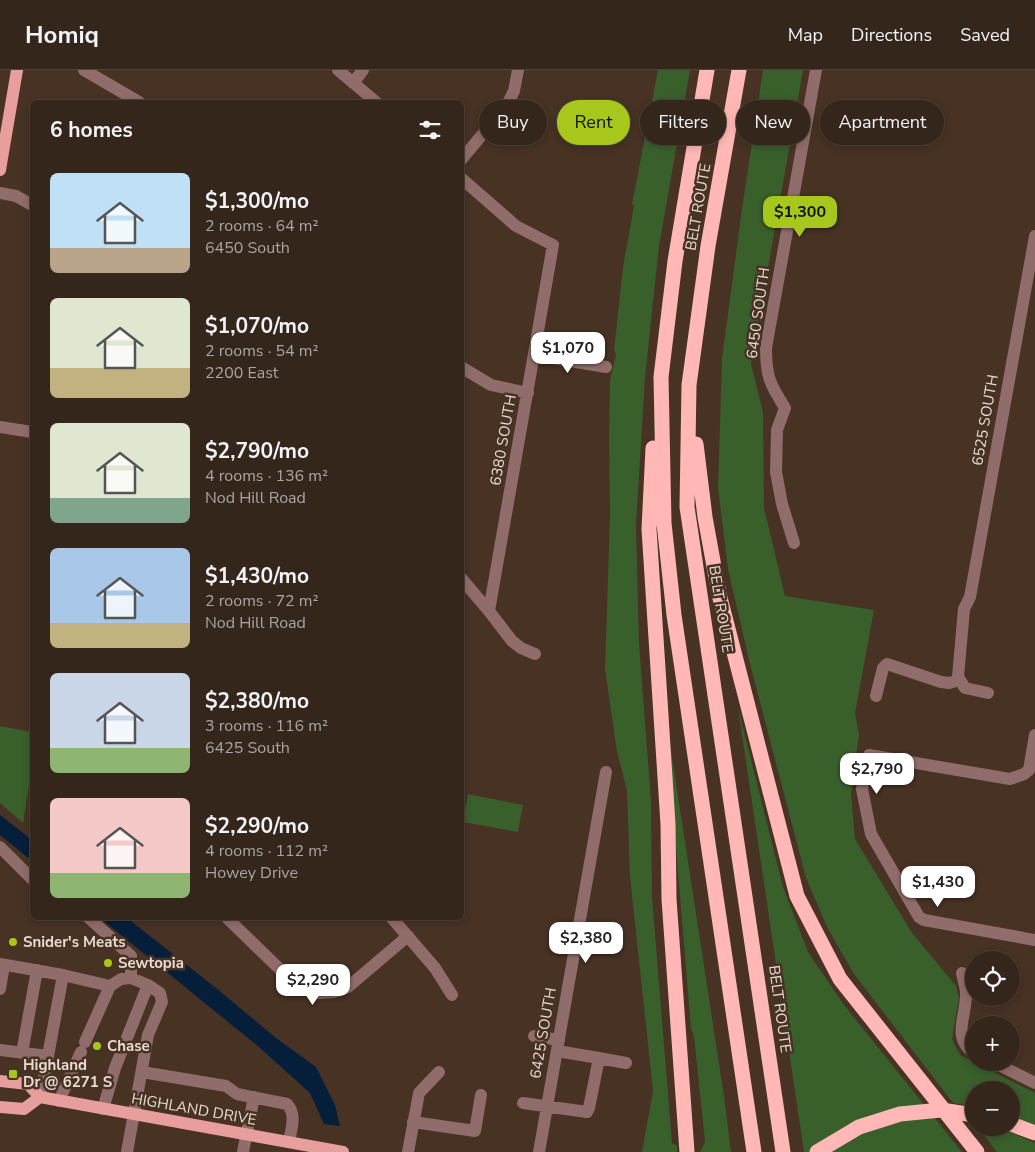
<!DOCTYPE html>
<meta charset="utf-8">
<style>
body{margin:0;font-family:"Nunito Sans",sans-serif;background:#403228;color:#f1f3f6;height:100vh;display:flex;flex-direction:column;font-size:19px;white-space:nowrap}
*{box-sizing:border-box;margin:0}
p{font-size:16px;color:#aaa5a3}
.icon{flex:none;width:28px;height:28px;fill:none;stroke:currentColor;stroke-width:2;stroke-linecap:round;stroke-linejoin:round}
.map{position:relative;flex:1;overflow:hidden}
.panel{position:absolute;left:30px;top:30px;width:434px;height:820px;display:flex;flex-direction:column;background:#35261b;border-radius:8px;box-shadow:0 2px 8px #0003,0 0 0 1px #4f433a}
.panel>*{flex:none}
.top-card{position:absolute;left:479px;top:30px;width:475px;height:45px;display:flex;gap:10px}
.fabs{position:absolute;left:965px;top:881px;display:grid;gap:10px}
.fabs a{display:grid;place-items:center;width:55px;height:55px;border-radius:50%;background:#35261b;box-shadow:0 2px 8px #0003,0 0 0 1px #4f433a;font-size:25px}
.price{position:absolute;translate:-50% -42px;padding:0 11px;border-radius:10px;background:#fff;color:#222;font-size:16px;line-height:32px;filter:drop-shadow(0 1px 2px #0008)}
.price::after{content:'';position:absolute;left:50%;top:30px;width:15px;height:11px;margin-left:-8px;background:inherit;clip-path:polygon(0 0,100% 0,50% 100%)}
.price.current{background:#a8c71d;color:#111}
ul{padding:0;list-style:none}
li{display:flex;align-items:center;gap:15px;height:125px;padding:0 20px}
li span{display:grid;place-items:center;flex:none;width:140px;height:100px;border-radius:8px;color:#555}
li>.icon{margin-inline-start:auto}
span .icon{width:60px;height:60px;fill:#fffc;stroke-width:1}
li b{font-size:21px}
h2{display:flex;justify-content:space-between;align-items:center;height:60px;padding:0 20px;font-size:21px}
.chip{padding:0 18px;border-radius:22px;background:#35261b;box-shadow:0 2px 8px #0003,0 0 0 1px #4f433a;font-size:18px;line-height:45px}
.chip.current{background:#a8c71d;color:#111}
header{display:flex;align-items:center;gap:30px;box-sizing:border-box;height:70px;padding:0 25px;background:#35261b;border-bottom:1px solid #4f433a}
header strong{font-size:24px}
nav{display:flex;gap:28px;margin-inline-start:auto;font-size:18px}
.map>svg:first-child{display:block}
</style>
<header>
<strong>Homiq</strong>
<nav><a>Map</a><a>Directions</a><a>Saved</a></nav>
</header>
<div class="map">
<svg width="1035" height="1082" viewBox="0 0 1035 1082">
<rect width="100%" height="100%" fill="#473224"/>
<!-- green -->
<path fill="#395f2b" d="M658,0H690L659,176L645,308L636,455L639,573L651,730L652,827L672,1073L677,1076V1082H642L653,1021L630,807L627,720L617,682L605,599L610,444L609,367L610,310L616,285L614,280L623,197L634,136L632,134Z
M763,0H803L751,294L763,342L764,438L785,526L874,540L855,643L859,665L851,724L855,769L912,863L956,916L959,928L952,969L960,985L1035,1023V1055L1011,1046V1020H974V1036L953,1033L854,904L828,859L806,808L749,590L728,499L718,418L722,288L742,139Z
M664,635L724,1026L731,1082H700L705,1072L694,966L691,959Z
M738,638L783,817L808,882L844,935L962,1082H804Z
M0,656L32,662V696L23,753L0,733Z
M468,724L523,735L518,762L463,752Z
M978,1058H1000L1035,1073V1082H997Z"/>
<!-- water -->
<path fill="#051e3a" d="M0,745L32,770V791L0,765Z
M100,848H127L216,918L276,968L316,997L335,1035L340,1056L324,1054L310,1023L259,977Z"/>
<g fill="none" stroke-linecap="round" stroke-linejoin="round">
<!-- minor -->
<path stroke="#906c6a" stroke-width="12" d="M84,0L139,32
M338,0L376,32
M353,13L363,0
M461,90L507,35L514,21L518,0
M461,108L516,156L553,175L489,541
M0,123L16,126L32,135
M535,285L606,297
M461,297L491,315L528,323
M0,357L32,362
M794,473L782,434L776,402L777,360L785,338C770,314 766,307 766,278L816,0
M461,508L489,541L512,571L521,578L535,584
M988,623L965,618L958,607L964,539L970,527L1035,166
M876,626L883,598L887,594L941,612L949,613L960,610
M1035,665L1029,700L1024,704L1010,709L869,685L862,719L871,764L919,847L924,850L1035,870
M0,777L32,809
M89,848L131,886V908
M227,848L291,910L304,919L318,923L334,922L348,917L408,866
M392,848L435,898L452,925
M0,894L63,905
M962,903C963,910 966,917 966,923C967,944 951,969 974,983
M0,919L4,895
M534,966L559,970
M85,972L110,916L121,909L131,908L148,915L115,998L103,1039
M0,980L48,986L63,905L110,916
M22,983L37,900
M599,988L626,993
M993,992L1035,1013
M142,1002L226,1016L237,1024L287,1034C297,1045 291,1059 289,1072
M40,1027L48,986
M59,1031L81,982
M523,1033L587,1042L589,1038L599,988L557,981
M413,1052L475,1061L481,1025
M127,1082L148,965L162,932L160,923L148,915
M243,1082L254,1027
M408,1082L419,1023L439,1002
M539,1082L606,702"/>
<!-- major -->
<path stroke="#e89e9c" stroke-width="12" d="M0,100L17,0
M0,1011L28,1014L40,1027L343,1082
M0,1037L24,1039L40,1027"/>
<!-- highway -->
<path stroke="#ffb8b5" stroke-width="15" d="M707,0L675,191L661,307L664,453L674,545L754,1082
M739,0L708,176L689,315L687,437L783,1082
M696,374L705,447L719,524L797,826L840,909L977,1082
M653,378L649,459L668,754L669,829L687,1082
M1011,1054L1035,1063
M817,1082L859,1057L900,1044L941,1040L974,1045"/>
</g>
<!-- markers -->
<g fill="#a8c71d" stroke="#473224" stroke-width="2">
<circle cx="13" cy="872" r="5"/>
<circle cx="108" cy="893" r="5"/>
<circle cx="97" cy="976" r="5"/>
<rect x="8" y="999" width="10" height="10" rx="2.5"/>
</g>
<g text-anchor="middle" dominant-baseline="central" stroke-width="5" stroke-linejoin="round" paint-order="stroke">
<!-- street labels -->
<g font-size="15" fill="#e9dbd2" stroke="#473224">
<text transform="translate(698 137) rotate(-80)">BELT ROUTE</text>
<text transform="translate(758 243) rotate(-82)">6450 SOUTH</text>
<text transform="translate(985 350) rotate(-80)">6525 SOUTH</text>
<text transform="translate(503 370) rotate(-80)">6380 SOUTH</text>
<text transform="translate(721 539) rotate(81)">BELT ROUTE</text>
<text transform="translate(780 939) rotate(82)">BELT ROUTE</text>
<text transform="translate(543 963) rotate(-80)">6425 SOUTH</text>
<text transform="translate(194 1039) rotate(10)">HIGHLAND DRIVE</text>
</g>
<!-- poi labels -->
<g font-size="15" font-weight="bold" fill="#e9dbd2" stroke="#473224" text-anchor="start">
<text x="23" y="872">Snider's Meats</text>
<text x="118" y="893">Sewtopia</text>
<text x="107" y="976">Chase</text>
<text x="23" y="995">Highland<tspan x="23" dy="17">Dr @ 6271 S</tspan></text>
</g>
</g>
</svg>
<div class="fabs">
<a><svg class="icon" aria-label="locate" viewBox="0 0 24 24"><circle cx="12" cy="12" r="6"/><path d="M12 2v4M12 18v4M2 12h4M18 12h4"/></svg></a>
<a>+</a>
<a>−</a>
</div>
<b class="price current" style="left:800px;top:168px">$1,300</b>
<b class="price" style="left:568px;top:304px">$1,070</b>
<b class="price" style="left:877px;top:725px">$2,790</b>
<b class="price" style="left:938px;top:838px">$1,430</b>
<b class="price" style="left:586px;top:894px">$2,380</b>
<b class="price" style="left:313px;top:936px">$2,290</b>
<div class="top-card">
<a class="chip">Buy</a>
<a class="chip current">Rent</a>
<a class="chip">Filters</a>
<a class="chip">New</a>
<a class="chip">Apartment</a>
</div>
<section class="panel">
<h2>6 homes<svg class="icon" aria-label="filters" viewBox="0 0 24 24"><path d="M4 7h16M4 17h16"/><circle cx="9" cy="7" r="2"/><circle cx="15" cy="17" r="2"/></svg></h2>
<ul>
<li><span style="background:linear-gradient(#bfe0f5 75%,#b9a48a 0)"><svg class="icon" aria-label="home" viewBox="0 0 24 24"><path d="M3 11l9-7 9 7M6 9v11h12V9"/></svg></span><div><b>$1,300/mo</b><p>2 rooms · 64 m²</p><p>6450 South</p></div></li>
<li><span style="background:linear-gradient(#dfe7d0 70%,#c2b280 0)"><svg class="icon" aria-label="home" viewBox="0 0 24 24"><path d="M3 11l9-7 9 7M6 9v11h12V9"/></svg></span><div><b>$1,070/mo</b><p>2 rooms · 54 m²</p><p>2200 East</p></div></li>
<li><span style="background:linear-gradient(#dfe7d0 75%,#7fa58c 0)"><svg class="icon" aria-label="home" viewBox="0 0 24 24"><path d="M3 11l9-7 9 7M6 9v11h12V9"/></svg></span><div><b>$2,790/mo</b><p>4 rooms · 136 m²</p><p>Nod Hill Road</p></div></li>
<li><span style="background:linear-gradient(#a9c7e8 75%,#c2b280 0)"><svg class="icon" aria-label="home" viewBox="0 0 24 24"><path d="M3 11l9-7 9 7M6 9v11h12V9"/></svg></span><div><b>$1,430/mo</b><p>2 rooms · 72 m²</p><p>Nod Hill Road</p></div></li>
<li><span style="background:linear-gradient(#c9d6e8 75%,#8fb573 0)"><svg class="icon" aria-label="home" viewBox="0 0 24 24"><path d="M3 11l9-7 9 7M6 9v11h12V9"/></svg></span><div><b>$2,380/mo</b><p>3 rooms · 116 m²</p><p>6425 South</p></div></li>
<li><span style="background:linear-gradient(#f6c9c9 75%,#8fb573 0)"><svg class="icon" aria-label="home" viewBox="0 0 24 24"><path d="M3 11l9-7 9 7M6 9v11h12V9"/></svg></span><div><b>$2,290/mo</b><p>4 rooms · 112 m²</p><p>Howey Drive</p></div></li>
</ul>
</section>
</div>
